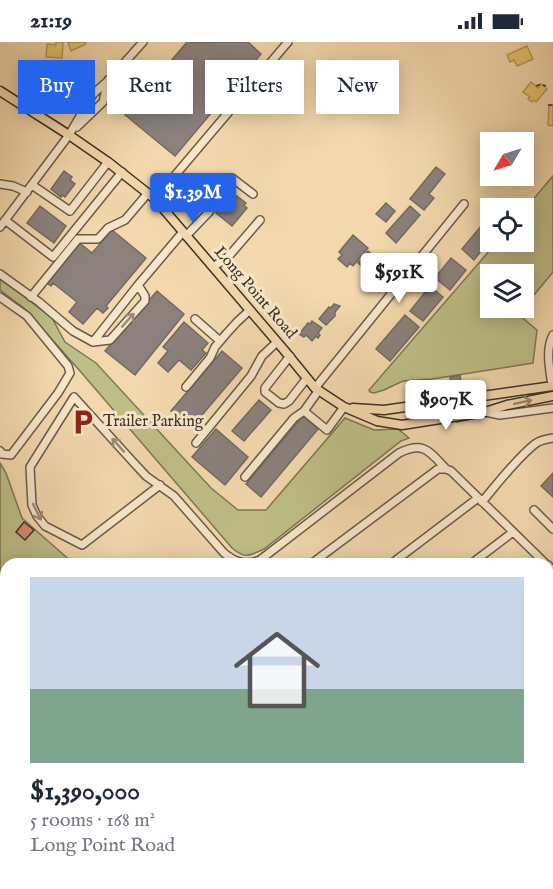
<!DOCTYPE html>
<meta charset="utf-8">
<style>
body{margin:0;font-family:"IM FELL English",serif;background:#f6f6f7;color:#1f2937;height:100vh;display:flex;flex-direction:column;font-size:22px;white-space:nowrap}
*{box-sizing:border-box;margin:0}
p{font-size:20px;color:#747a83}
.icon{flex:none;width:33px;height:33px;fill:none;stroke:currentColor;stroke-width:2;stroke-linecap:round;stroke-linejoin:round}
.map{position:relative;flex:1;overflow:hidden}
.side{position:absolute;left:0px;top:516px;width:554px;height:332px;display:flex;flex-direction:column;background:#fff;border-radius:18px 18px 0 0;box-shadow:0 3px 15px #0003}
.side>*{flex:none}
.top-card{position:absolute;left:18px;top:18px;width:518px;height:54px;display:flex;gap:12px}
.needle{width:39px;rotate:232deg}
.buttons{position:absolute;left:480px;top:90px;display:grid;gap:12px}
.buttons a{display:grid;place-items:center;width:54px;height:54px;border-radius:0px;background:#fff;box-shadow:0 3px 15px #0003;font-size:30px}
.price{position:absolute;translate:-50% -51px;padding:0 14px;border-radius:6px;background:#fff;color:#222;font-size:20px;line-height:39px;filter:drop-shadow(0 2px 3px #0008)}
.price::after{content:'';position:absolute;left:50%;top:36px;width:18px;height:14px;margin-left:-9px;background:inherit;clip-path:polygon(0 0,100% 0,50% 100%)}
.price.on{background:#2563eb;color:#fff}
ul{padding:0;list-style:none}
li{display:grid;align-content:center;gap:12px;height:318px;padding:0 30px}
li span{display:grid;place-items:center;height:186px;border-radius:0px;color:#555}
li>.icon{margin-inline-start:auto}
span .icon{width:108px;height:108px;fill:#fffc;stroke-width:1}
li b{font-size:26px}
.chip{padding:0 21px;border-radius:0px;background:#fff;box-shadow:0 3px 15px #0003;font-size:21px;line-height:54px}
.chip.on{background:#2563eb;color:#fff}
.status{display:flex;justify-content:space-between;align-items:center;height:42px;padding:0 30px;background:#fff;direction:ltr}
.status svg{height:16px;fill:currentColor}
.map>svg:first-child{display:block}
</style>
<div class="status"><b>21:19</b><svg viewBox="0 0 49 12"><path d="M0 12V9h3v3zM5 12V6h3v6zM10 12V3h3v9zM15 12V0h3v12zM26 1h20v11H26zM47 4h2v5h-2z"/></svg></div>
<div class="map">
<svg width="553" height="847" viewBox="0 0 553 847">
<rect width="100%" height="100%" fill="#f3d8ad"/>
<filter id="stains"><feTurbulence type="fractalNoise" baseFrequency=".00333" numOctaves="4"/><feColorMatrix values="0 0 0 0 .2 0 0 0 0 .09 0 0 0 0 .02 0 0 0 .5 -.17"/></filter>
<radialGradient id="worn" r=".72"><stop offset=".6" stop-color="#630" stop-opacity="0"/><stop offset="1" stop-color="#630" stop-opacity=".3"/></radialGradient>
<!-- green -->
<path fill="#bebe87" stroke="#7c7756" stroke-width="1.5" d="M553,134V230L524,265V232H490V266H523L518,272L537,288L533,321L432,337L403,339L384,348L374,351L370,350L369,348L497,200H524V168Z
M0,236L52,276L65,300L96,321L211,446L238,468H266L345,376L374,388L398,387L409,396L401,399L264,507C249,514 245,517 232,506L80,329L25,267L0,248Z
M0,421L6,431L22,476L74,522H6V546L0,544Z"/>
<!-- homes -->
<path fill="#e9c46a" stroke="#b59856" stroke-width="1.5" d="M56,0H63L62,16L46,15L47,2L56,3Z
M68,0H85L86,2L71,9Z
M527,4L533,17L517,24L514,18L510,20L507,13Z
M531,40L538,46L541,42L547,47L536,60L534,58L532,60L528,57L530,55L523,50Z
M549,63H553V84L548,83Z"/>
<!-- industry -->
<path fill="#8a817c" stroke="#726962" stroke-width="1.5" d="M187,0H248L261,12L175,114L125,73Z
M436,125L445,132L429,152L434,156L424,168L410,157Z
M64,129L72,135L70,138L75,142L65,155L62,153L61,155L51,147Z
M237,154L246,161L244,163L247,166L232,184L216,171L226,160L229,163Z
M386,161L395,169L386,180L376,172Z
M40,164L66,184L54,201L27,181Z
M410,164L420,173L396,201L386,191Z
M482,183L490,190V198L474,218L462,207Z
M112,188L146,216L106,264L108,266L103,271L97,266L83,282L69,270L77,260L53,241L51,244L44,239L77,199L92,211Z
M353,193L368,206L353,224L350,221L347,225L338,217L342,213L339,210Z
M368,209L391,228L380,240L358,221Z
M451,216L466,228L450,248L435,236Z
M430,244L443,255L423,279L410,269Z
M157,249L184,272L135,333L105,309Z
M334,262L340,264L335,270V274L326,283L319,277L329,265L331,266Z
M405,273L419,285L390,319L376,307Z
M312,279L322,286L318,291L320,293L318,296L316,294L312,299L306,293L304,295L299,292L308,281L310,282Z
M184,280L208,301L202,308L206,311L191,328L179,318L168,330L158,321L168,309L163,305Z
M222,309L242,326L191,386L171,369Z
M460,333L467,378L457,380L450,335Z
M259,358L271,368L244,399L232,389Z
M303,374L318,387L261,455L246,442Z
M216,387L248,415L225,443L192,415Z
M553,431V455L541,444Z
M2,650L6,654V685L0,680V652Z"/>
<!-- building -->
<path fill="#d68877" stroke="#3b3026" stroke-width="1.5" d="M24,480L34,488L25,498L16,490Z"/>
<g fill="none" stroke-linecap="round" stroke-linejoin="round">
<!-- minor casing -->
<g stroke="#695a48" stroke-width="10">
<path id="minor" d="M77,85L103,60L108,38
M0,142L13,144L27,150
M32,143L70,169L108,120
M155,157L288,0
M212,165L232,136L253,152
M5,178L53,215L122,130
M0,185L69,93L93,52L109,38L143,0
M186,194L209,170L212,165L188,144
M213,225L228,215L260,178
M0,232L39,260L73,289L93,300L110,298L145,259V254L138,243
M0,255L27,274L68,324L70,331L58,351L11,413L2,412L0,409
M31,255L78,197H98L108,186L125,178L148,151
M195,277L220,299
M93,300L138,243L182,191
M290,314L265,346V350L279,361L284,362L289,359L307,336
M552,344C550,328 545,308 553,293
M186,345L210,316L215,305L227,291L237,280L250,268
M315,346L464,162
M319,348L304,369L327,388L344,365
M485,370L500,373L553,366
M196,401L251,334L262,314L277,300
M245,435L294,376L304,369
M160,443L82,503L45,484L37,474L32,463L30,425L74,355L134,421L146,434L174,454L224,511C235,520 245,524 260,518L399,411C424,399 429,409 446,427
M482,460C497,442 517,416 535,402C540,398 546,397 553,396
M534,468L553,487
M311,522L438,427H446L451,429L546,522
M391,522L478,456
M471,522L513,490
M548,523L553,529
M0,566L6,570
M0,575L6,579
M548,584L553,580
M0,590L6,598
M548,644L553,640
M548,705L553,701
M6,749L4,751L6,753
M548,766L553,762
M548,783L553,787
M6,818L0,826L6,828
M548,827L553,823
M0,831L6,834
M0,842L8,847
M18,842L24,847
M26,842L32,847
M33,842L40,847
M42,842L48,847
M57,842L63,847
M71,842L77,847
M299,842L305,847
M86,847V842
M238,847L243,842
M250,847L255,842
M372,847L379,842
M442,847L449,842
M522,847L529,842"/>
</g>
<!-- major casing -->
<g stroke="#3b3026" stroke-width="11">
<path id="major" d="M0,49L69,93L108,120L155,157L284,308L315,346L344,365L377,379L402,383L485,370L507,363L553,354
M353,366L384,368L553,344"/>
</g>
<!-- path -->
<path stroke="#3b3026" stroke-width="1.5" stroke-dasharray="4.5 3" stroke-linecap="butt" d="M536,44L541,42L546,44
M548,63H553"/>
<!-- minor -->
<use href="#minor" stroke="#f7e6ca" stroke-width="7"/>
<!-- major -->
<use href="#major" stroke="#f3d8ad" stroke-width="8"/>
</g>
<!-- one-way arrows -->
<defs><path id="oneway-shaft" d="M-6 0H5M1.5-3L5.5 0L1.5 3" fill="none" stroke-width="1.6" stroke-linecap="round" stroke-linejoin="round" transform="scale(1.5)"/></defs>
<g stroke="#998b78">
<use href="#oneway-shaft" transform="translate(128 278) rotate(-48)"/>
<use href="#oneway-shaft" transform="translate(118 403) rotate(-132)"/>
<use href="#oneway-shaft" transform="translate(37 470) rotate(64)"/>
</g>
<use stroke="#97846a" href="#oneway-shaft" transform="translate(523 360) rotate(-12)"/>
<!-- icons -->
<defs>
<g id="parking-bare" transform="scale(2.07)"><path d="M-3.5-5.5H1a3.5 3.5 0 0 1 0 7H-1V5.5H-3.5ZM-1-3.4V-.6H.8a1.4 1.4 0 0 0 0-2.8Z" fill="#8f2418" stroke="#f7e6ca" stroke-width="2.5" paint-order="stroke"/></g>
</defs>
<g fill-rule="evenodd">
<use href="#parking-bare" x="83" y="380"/>
</g>
<g text-anchor="middle" dominant-baseline="central" stroke-width="6" stroke-linejoin="round" paint-order="stroke">
<!-- street labels -->
<g font-size="16" fill="#3b3026" stroke="#f7e6ca">
<text transform="translate(255 251) rotate(49)">Long Point Road</text>
</g>
<!-- poi labels -->
<g font-size="16" fill="#3b3026" stroke="#f7e6ca" text-anchor="start">
<text x="103" y="380">Trailer Parking</text>
</g>
</g>
<rect width="100%" height="100%" filter="url(#stains)"/>
<rect width="100%" height="100%" fill="url(#worn)"/>
</svg>
<div class="buttons">
<a><svg class="needle" viewBox="-14 -14 28 28"><path d="M0-13l5 13h-10z" fill="#e53935"/><path d="M0 13l5-13h-10z" fill="#747a83"/></svg></a>
<a><svg class="icon" aria-label="locate" viewBox="0 0 24 24"><circle cx="12" cy="12" r="6"/><path d="M12 2v4M12 18v4M2 12h4M18 12h4"/></svg></a>
<a><svg class="icon" aria-label="layers" viewBox="0 0 24 24"><path d="M12 4l9 5-9 5-9-5zM3 14l9 5 9-5"/></svg></a>
</div>
<b class="price on" style="left:193px;top:182px">$1.39M</b>
<b class="price" style="left:399px;top:262px">$591K</b>
<b class="price" style="left:446px;top:389px">$907K</b>
<div class="top-card">
<a class="chip on">Buy</a>
<a class="chip">Rent</a>
<a class="chip">Filters</a>
<a class="chip">New</a>
</div>
<section class="side">
<ul>
<li><span style="background:linear-gradient(#c9d6e8 60%,#7fa58c 0)"><svg class="icon" aria-label="home" viewBox="0 0 24 24"><path d="M3 11l9-7 9 7M6 9v11h12V9"/></svg></span><div><b>$1,390,000</b><p>5 rooms · 168 m²</p><p>Long Point Road</p></div></li>
</ul>
</section>
</div>
